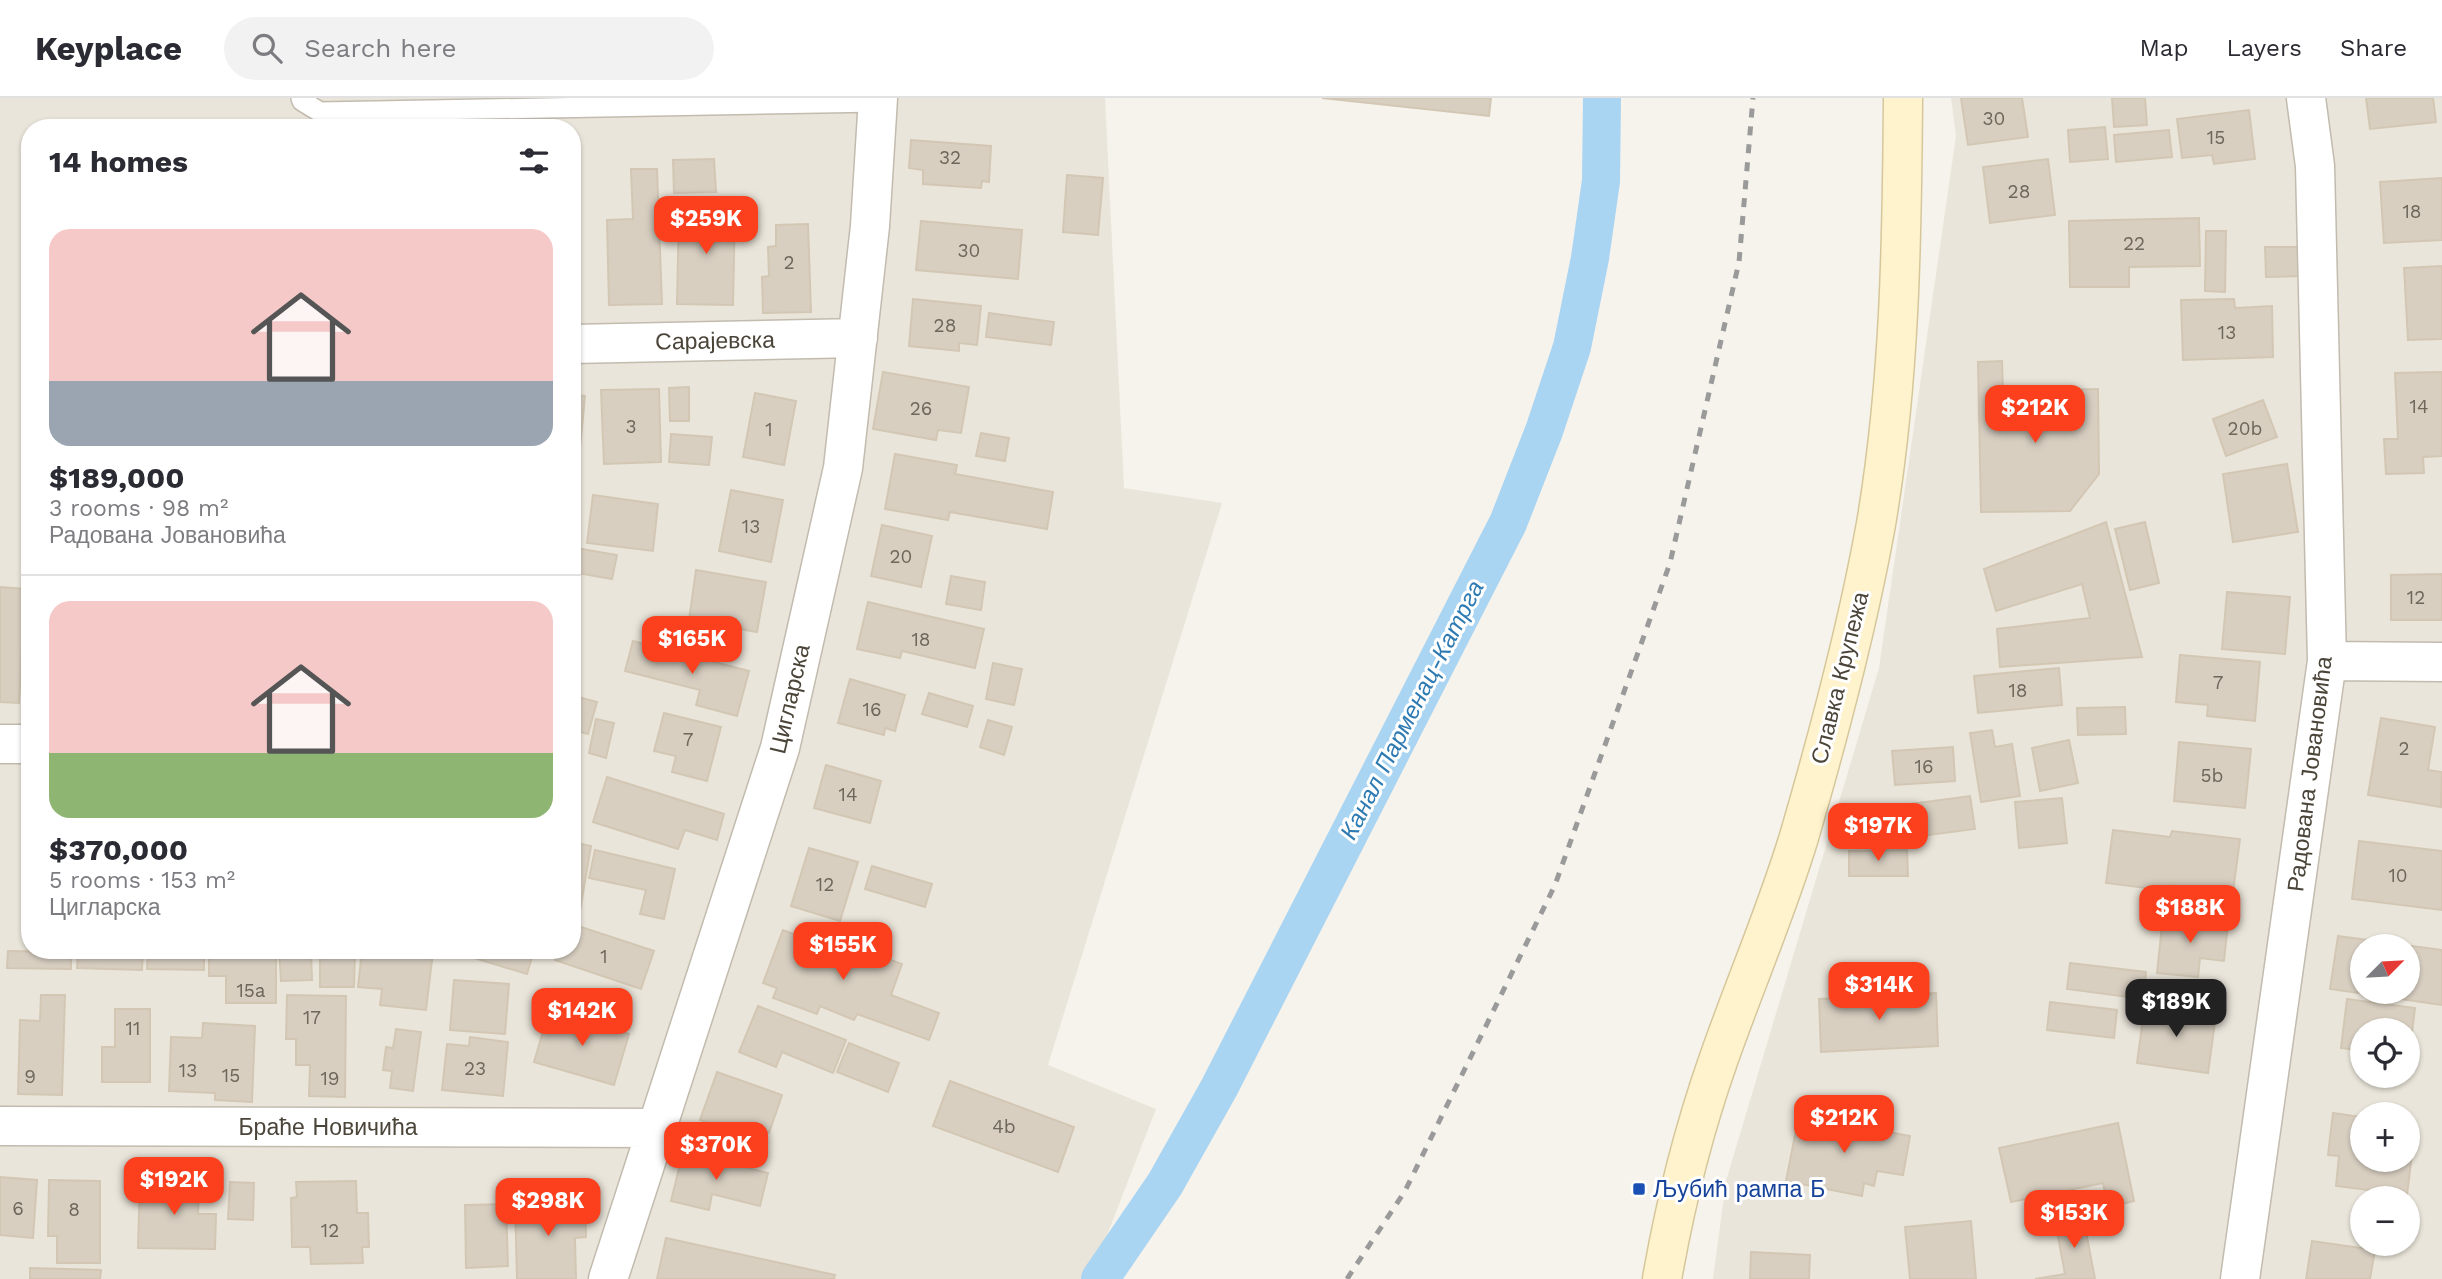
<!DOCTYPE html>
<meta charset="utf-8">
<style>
body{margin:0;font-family:"Work Sans",sans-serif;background:#f2f2f3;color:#2b2b33;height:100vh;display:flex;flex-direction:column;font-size:26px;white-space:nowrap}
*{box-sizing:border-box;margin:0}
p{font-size:23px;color:#7c7c81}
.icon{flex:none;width:38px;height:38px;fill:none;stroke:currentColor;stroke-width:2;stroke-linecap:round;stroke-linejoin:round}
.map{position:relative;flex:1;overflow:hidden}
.sheet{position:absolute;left:21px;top:21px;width:560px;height:840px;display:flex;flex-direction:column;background:#fff;border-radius:28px;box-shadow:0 2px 5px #0004}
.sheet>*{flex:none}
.needle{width:46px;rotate:66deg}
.tools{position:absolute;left:2350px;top:836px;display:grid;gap:14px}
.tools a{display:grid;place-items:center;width:70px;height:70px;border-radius:50%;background:#fff;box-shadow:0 2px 5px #0004;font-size:35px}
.price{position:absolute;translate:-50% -60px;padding:0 16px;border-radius:14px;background:#fc3f1d;color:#fff;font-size:23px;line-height:46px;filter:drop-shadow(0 2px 4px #0008)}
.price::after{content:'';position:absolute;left:50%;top:42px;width:21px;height:16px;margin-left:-10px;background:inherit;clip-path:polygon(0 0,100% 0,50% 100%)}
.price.active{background:#222;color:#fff}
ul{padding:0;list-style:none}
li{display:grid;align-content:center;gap:14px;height:371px;padding:0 28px}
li+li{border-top:2px solid #e1e1e2}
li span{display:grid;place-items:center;height:217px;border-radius:21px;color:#555}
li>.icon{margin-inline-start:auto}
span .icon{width:126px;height:126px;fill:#fffc;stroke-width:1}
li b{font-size:30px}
h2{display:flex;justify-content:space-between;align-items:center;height:84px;padding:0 28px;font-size:30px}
header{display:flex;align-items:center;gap:42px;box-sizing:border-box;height:98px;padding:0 35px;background:#fff;border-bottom:2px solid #e1e1e2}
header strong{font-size:33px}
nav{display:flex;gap:38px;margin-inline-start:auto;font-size:24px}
.search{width:490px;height:63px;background:#f2f2f3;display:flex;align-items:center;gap:18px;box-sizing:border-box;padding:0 24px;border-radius:38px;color:#7c7c81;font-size:26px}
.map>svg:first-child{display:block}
</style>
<header>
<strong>Keyplace</strong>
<div class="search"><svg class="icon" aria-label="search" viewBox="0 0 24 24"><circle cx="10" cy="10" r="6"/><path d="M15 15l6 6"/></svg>Search here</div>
<nav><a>Map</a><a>Layers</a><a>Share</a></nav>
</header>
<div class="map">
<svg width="2442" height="1181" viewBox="0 0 2442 1181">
<rect width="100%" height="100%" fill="#f6f3ec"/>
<!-- residential -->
<path fill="#eae5da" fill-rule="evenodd" d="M0,0H1105L1124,390L1222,405L1048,967L1156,1011L1090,1181H0ZM30,30H572V852H30Z
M1951,0H2442V1181H1713L1726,1083L1879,570L1956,38ZM2362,849H2408V894H2362ZM2362,933H2408V978H2362ZM2362,1017H2408V1062H2362ZM2362,1101H2408V1146H2362Z"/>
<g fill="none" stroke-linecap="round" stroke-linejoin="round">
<!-- canal -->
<path stroke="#a9d4f2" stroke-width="38" d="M1100,1181L1165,1086L1219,990L1508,425L1544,333L1572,249L1590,160L1601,83L1602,0"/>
</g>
<!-- building -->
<path fill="#d8cfc1" stroke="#d3c7b4" stroke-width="2" fill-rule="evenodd" d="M1322,0H1491L1489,18Z
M1961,0H2022L2028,39L1968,47Z
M2112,0H2145L2147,27L2114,29Z
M2366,0H2433L2436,24L2370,31Z
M2249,12L2255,61L2214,66L2212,57L2182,60L2177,21Z
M2105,29L2108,61L2070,64L2068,32Z
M2169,32L2172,59L2116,64L2114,37Z
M911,42L991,48L989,84L982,83L981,90L923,86V72L909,70Z
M714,61L716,94L674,95L673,62Z
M2048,61L2055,117L1990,125L1983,69Z
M631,71H657L662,206L609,207L607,122L633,121Z
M1067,77L1103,80L1098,137L1063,134Z
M2442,80V142L2384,145L2380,84Z
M572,87H577L575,198H572Z
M679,110L735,111L733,207L677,206Z
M2199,120L2200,168L2129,169V189H2070L2069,123Z
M921,123L1022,132L1018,181L916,172Z
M808,126L811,214L763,215L762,179L769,178L768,149L776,148V127Z
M2206,133H2226L2225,194L2205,193Z
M2265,149H2302V178L2266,179Z
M2442,168V241L2408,242L2404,170Z
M913,201L981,208L977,247L959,245V253L909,248Z
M2234,201L2235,210L2272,208L2273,259L2183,262L2181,202Z
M989,215L1054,224L1051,247L986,239Z
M2002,263L2003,293L2098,291L2099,376L2070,413L1981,414L1978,264Z
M883,274L969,289L961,335L938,332L936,342L873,331Z
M2442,274V358L2423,359L2424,375L2386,376L2384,341H2398L2395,275Z
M689,289V323H670L669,290Z
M659,291L661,364L604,366L601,292Z
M755,295L796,303L784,367L743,359Z
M572,297L585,298L576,393H572Z
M2263,302L2277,339L2226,358L2213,321Z
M981,335L1009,340L1005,363L976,358Z
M671,336L712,339L709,367L669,364Z
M895,356L957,367L955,376L1053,394L1047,431L950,414L948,422L885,411Z
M2287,366L2298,434L2233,444L2223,376Z
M731,392L783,402L771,464L719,453Z
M593,397L658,406L653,453L587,445Z
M2106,424L2142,559L2000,569L1997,531L2090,520L2082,486L1996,513L1984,471Z
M2145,424L2159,485L2130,492L2115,431Z
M882,427L932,438L921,489L871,478Z
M576,450L617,457L612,481L572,474Z
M696,472L766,484L757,534L689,522Z
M2442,476V522H2391V477Z
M951,478L985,484L981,512L946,506Z
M0,489L25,491L19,605L0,604Z
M2227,494L2290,499L2285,556L2222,551Z
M868,504L984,531L975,570L902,553L900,560L857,551Z
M633,543L749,573L737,618L696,607L700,592L625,573Z
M2180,557L2260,564L2255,623L2207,618L2208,607L2176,604Z
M993,565L1022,571L1014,607L986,601Z
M2059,570L2062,607L1978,615L1974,578Z
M850,581L905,597L895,633L885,630L884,637L838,625Z
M929,595L973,608L967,629L922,616Z
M578,599L597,604L588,636L572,632V620Z
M2125,609L2126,636L2078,637L2077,610Z
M664,615L721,629L707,683L672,674L676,658L654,653Z
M2381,620L2435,629L2428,672L2442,674L2441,709L2368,697Z
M596,621L614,625L606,660L589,655Z
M988,622L1012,629L1004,657L980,649Z
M1992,632L1995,649L2012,646L2020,698L1981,704L1970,635Z
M2069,642L2078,685L2040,693L2032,650Z
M2179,644L2251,651L2245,710L2174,703Z
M1953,649L1955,683L1895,687L1892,653Z
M826,667L881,683L870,725L814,710Z
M607,679L724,716L717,742L685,732L678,751L593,724Z
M1970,698L1975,731L1883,743L1879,710Z
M2062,700L2067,745L2019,750L2015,704Z
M2113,732L2170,739L2172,733L2240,741L2233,794L2170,787L2169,793L2106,785Z
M2359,743L2442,753V812L2352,801Z
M572,744L591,748L580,813L572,812Z
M809,750L858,764L840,823L791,808Z
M595,752L675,771L664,821L640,816L646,792L589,780Z
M1907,752L1908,778H1849V753Z
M872,768L932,786L925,809L865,791Z
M2163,818L2228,825L2224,863L2200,860L2198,879L2157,875Z
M572,826L654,853L641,891L555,862L558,852H572Z
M804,830L902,866L891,897L939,915L929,942L857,916L854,922L820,908L817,916L773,900L777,890L763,885L783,832L801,839Z
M2338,838L2442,852V907L2330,891ZM2362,849H2408V894H2362Z
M78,852H143L142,872L77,870Z
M148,852H204V872L147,871Z
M209,852H276V905H226V878H209Z
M279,852H311L312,882L281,883Z
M320,852H355L354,889H320Z
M362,852L433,854L426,912L380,907L382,891L358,889Z
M448,852H534L527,876Z
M8,853L71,854V871L7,870Z
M2070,865L2146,874L2143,901L2067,891Z
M454,882L509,886L505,936L450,932Z
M1936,895L1938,948L1821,954L1819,901Z
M41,897H65L62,997L18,996L20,922L40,923Z
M287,897L346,898L345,999L309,998L310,967H296V941H286Z
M2347,901L2415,910L2409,959L2408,933H2362V953L2341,950Z
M2050,904L2117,912L2114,940L2047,932Z
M2145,906L2216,917L2208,975L2137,965Z
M758,908L846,942L833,975L782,954L776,969L739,954Z
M115,911H150V984H102V949H115Z
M549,913L629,936L614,987L534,964Z
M203,925L255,928L252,1004L215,1002V995L169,993L171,939L202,940Z
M396,931L421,934L413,993L390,990L392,973L383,972L386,949L393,950Z
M470,939L508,944L503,998L442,992L447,946L469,948Z
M849,945L899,965L888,994L837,974Z
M717,974L782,997L769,1035L743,1026L740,1036L700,1022Z
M950,983L1074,1029L1058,1074L933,1028Z
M2333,1015L2362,1019V1062H2408V1056H2412L2407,1097L2336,1088L2339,1058L2328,1057Z
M1799,1017L1910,1038L1903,1077L1877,1073L1874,1088L1864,1085L1862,1098L1786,1083Z
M2118,1025L2134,1103L2108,1109L2103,1085L2011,1104L1999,1050Z
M683,1054L768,1075L760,1108L712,1096L709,1112L671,1103Z
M0,1079L37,1082L33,1140L0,1137Z
M49,1082L100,1083V1165H57V1138H48Z
M140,1083L199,1085L198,1116H216L215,1151L138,1150Z
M356,1083L357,1115H368L369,1149H362L363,1165L311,1166L310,1149H292L291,1100L297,1099L296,1084Z
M230,1084L254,1085L253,1122L228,1121Z
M585,1102L586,1139L575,1140L576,1181H517L515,1104Z
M506,1106L508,1168L466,1170L465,1107Z
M2083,1118L2095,1181H2035L2065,1176L2055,1123Z
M1971,1123L1976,1181H1910L1905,1129Z
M666,1140L835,1177L834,1181H657Z
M2312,1143L2375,1152L2370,1181H2306Z
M1751,1154L1810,1157L1809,1181H1750Z
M30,1170L101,1172L100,1181H30Z"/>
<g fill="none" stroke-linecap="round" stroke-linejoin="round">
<!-- service casing -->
<g stroke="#c2bbae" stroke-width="22">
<path id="service" d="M301,0L302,3L320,14L878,4"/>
</g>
<!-- minor casing -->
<g stroke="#c2bbae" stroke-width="41">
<path id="minor" d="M572,246L858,240
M2327,563L2442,564
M0,646H30
M0,1028L656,1030
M608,1181L780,650L843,370L870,128L878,0
M2240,1181L2327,563L2315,68L2306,0"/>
</g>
<!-- secondary casing -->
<g stroke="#d6c79b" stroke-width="41">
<path id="secondary" d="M1662,1181C1675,1107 1693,1034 1718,963C1744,888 1776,815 1799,739C1829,636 1857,532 1876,426C1900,285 1902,142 1903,0"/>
</g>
<!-- service -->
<use href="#service" stroke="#fff" stroke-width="19"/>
<!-- minor -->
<use href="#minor" stroke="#fff" stroke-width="38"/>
<!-- secondary -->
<use href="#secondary" stroke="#fff3cd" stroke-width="38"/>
<!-- rail -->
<path stroke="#9a9a9a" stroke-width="5" stroke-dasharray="9 9" stroke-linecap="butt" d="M1347,1181L1405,1093L1555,787L1670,465L1739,164L1753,0"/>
</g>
<!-- markers -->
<rect fill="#1a4fb4" stroke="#fff" stroke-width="2.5" x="1632" y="1084" width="14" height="14" rx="3.5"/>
<g text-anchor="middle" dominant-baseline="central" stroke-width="6" stroke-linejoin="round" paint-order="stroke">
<!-- number labels -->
<g font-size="19" fill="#6e675b">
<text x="1994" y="20">30</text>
<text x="2216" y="39">15</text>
<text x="950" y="59">32</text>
<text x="2019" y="93">28</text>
<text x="2412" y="113">18</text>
<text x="2134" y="145">22</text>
<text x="969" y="152">30</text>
<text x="789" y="164">2</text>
<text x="945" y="227">28</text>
<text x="2227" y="234">13</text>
<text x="2419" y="308">14</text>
<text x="921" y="310">26</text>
<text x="631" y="328">3</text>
<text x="2245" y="330">20b</text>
<text x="769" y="331">1</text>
<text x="751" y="428">13</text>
<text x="901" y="458">20</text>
<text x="2416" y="499">12</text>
<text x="921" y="541">18</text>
<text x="2218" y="584">7</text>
<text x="2018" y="592">18</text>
<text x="872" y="611">16</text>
<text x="688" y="641">7</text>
<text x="2404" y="650">2</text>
<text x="1924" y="668">16</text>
<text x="2212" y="677">5b</text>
<text x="848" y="696">14</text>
<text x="2398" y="777">10</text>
<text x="825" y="786">12</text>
<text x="604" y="858">1</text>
<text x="251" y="892">15a</text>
<text x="312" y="919">17</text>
<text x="133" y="930">11</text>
<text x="475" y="970">23</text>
<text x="188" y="972">13</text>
<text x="231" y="977">15</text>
<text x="30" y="978">9</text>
<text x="330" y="980">19</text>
<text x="1004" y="1028">4b</text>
<text x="18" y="1110">6</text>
<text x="74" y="1111">8</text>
<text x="330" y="1132">12</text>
</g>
<!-- street labels -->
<g font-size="23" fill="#4b4439" stroke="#fff">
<text transform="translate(715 243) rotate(-1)">Сарајевска</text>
<text transform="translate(1840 580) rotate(-76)">Славка Крупежа</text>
<text transform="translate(790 601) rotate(-77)">Цигларска</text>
<text transform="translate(2310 676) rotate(-83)">Радована Јовановића</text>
<text x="328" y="1029">Браће Новичића</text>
</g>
<!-- transit labels -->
<g font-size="23" fill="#164399" stroke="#fff" text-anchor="start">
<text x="1653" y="1091">Љубић рампа Б</text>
</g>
<!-- water labels -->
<g font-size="24" font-style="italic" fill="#2e7ab2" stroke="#fff">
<text transform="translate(1412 612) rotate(-63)">Канал Парменац-Катрга</text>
</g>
</g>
</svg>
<div class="tools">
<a><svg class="needle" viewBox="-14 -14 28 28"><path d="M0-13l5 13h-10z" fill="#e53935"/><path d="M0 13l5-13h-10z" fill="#7c7c81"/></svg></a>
<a><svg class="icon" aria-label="locate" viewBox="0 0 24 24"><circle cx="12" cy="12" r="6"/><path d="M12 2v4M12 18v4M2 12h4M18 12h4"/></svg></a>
<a>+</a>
<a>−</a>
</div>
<b class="price" style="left:706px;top:158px">$259K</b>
<b class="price" style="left:2035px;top:347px">$212K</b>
<b class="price" style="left:692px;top:578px">$165K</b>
<b class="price" style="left:1878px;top:765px">$197K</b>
<b class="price" style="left:2190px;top:847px">$188K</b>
<b class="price" style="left:843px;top:884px">$155K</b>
<b class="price" style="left:1879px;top:924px">$314K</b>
<b class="price active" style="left:2176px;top:941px">$189K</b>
<b class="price" style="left:582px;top:950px">$142K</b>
<b class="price" style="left:1844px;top:1057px">$212K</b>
<b class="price" style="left:716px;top:1084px">$370K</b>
<b class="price" style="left:174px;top:1119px">$192K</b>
<b class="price" style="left:548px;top:1140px">$298K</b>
<b class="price" style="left:2074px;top:1152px">$153K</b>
<section class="sheet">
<h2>14 homes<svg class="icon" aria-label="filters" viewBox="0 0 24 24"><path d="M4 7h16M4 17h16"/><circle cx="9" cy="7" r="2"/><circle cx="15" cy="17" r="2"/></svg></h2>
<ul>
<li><span style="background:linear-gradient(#f6c9c9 70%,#9aa5b1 0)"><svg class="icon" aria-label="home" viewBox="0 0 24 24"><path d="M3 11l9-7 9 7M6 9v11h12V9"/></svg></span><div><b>$189,000</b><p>3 rooms · 98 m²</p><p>Радована Јовановића</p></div></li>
<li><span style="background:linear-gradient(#f6c9c9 70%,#8fb573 0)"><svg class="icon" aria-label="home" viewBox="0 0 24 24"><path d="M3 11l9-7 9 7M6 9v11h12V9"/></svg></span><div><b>$370,000</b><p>5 rooms · 153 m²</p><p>Цигларска</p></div></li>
</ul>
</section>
</div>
